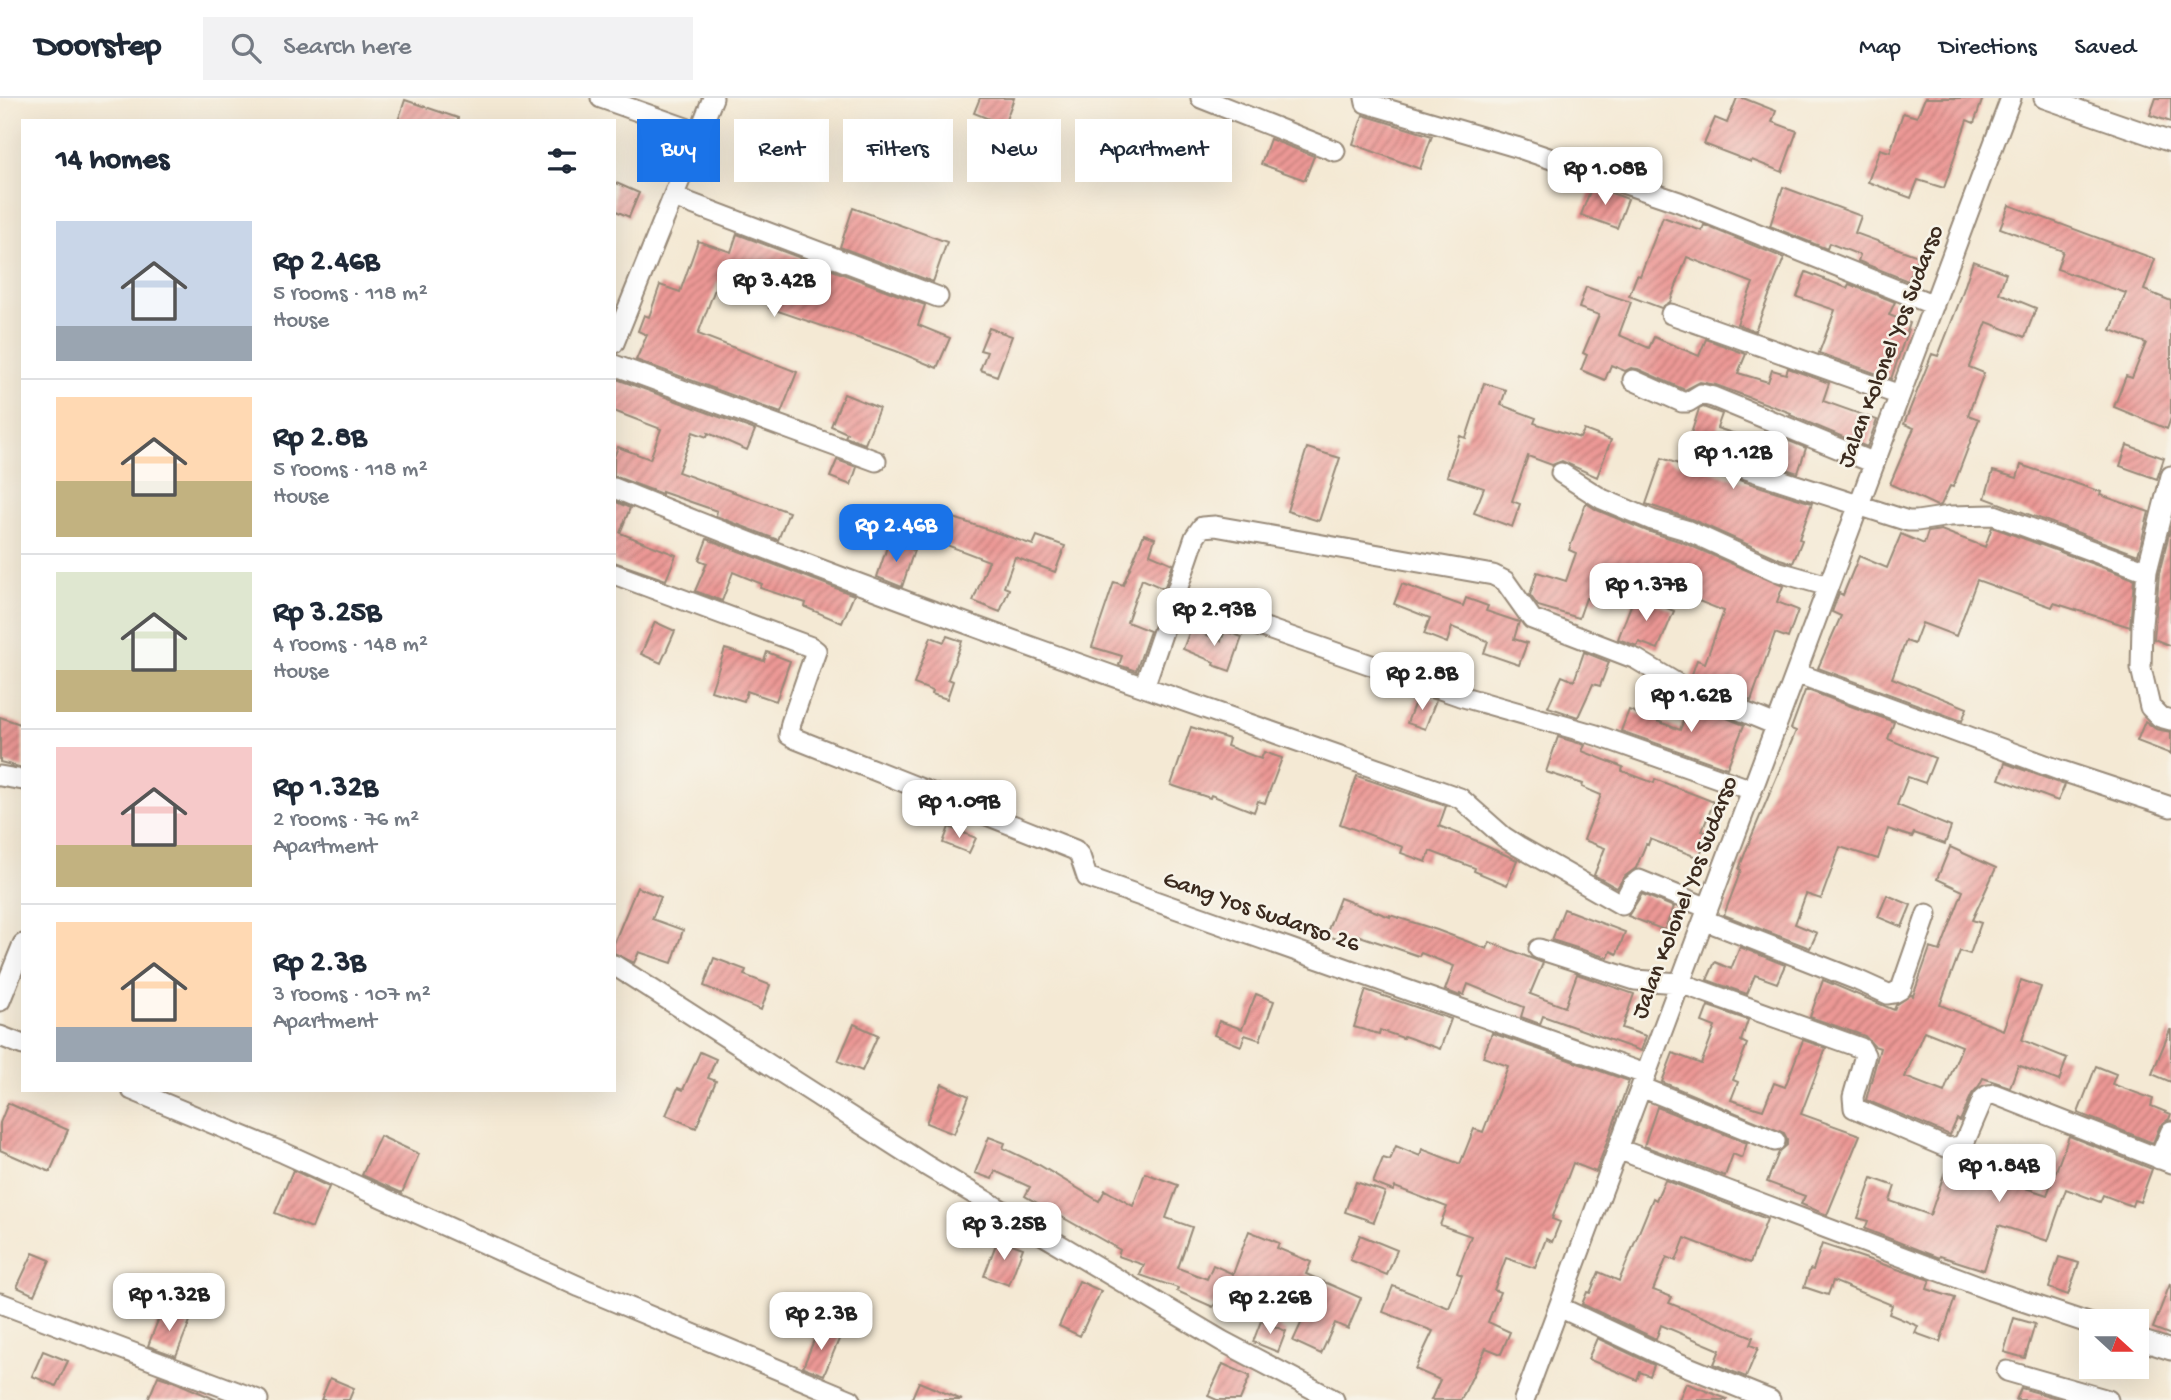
<!DOCTYPE html>
<meta charset="utf-8">
<style>
body{margin:0;font-family:"Gochi Hand",sans-serif;background:#f2f2f3;color:#1f2937;height:100vh;display:flex;flex-direction:column;font-size:26px;white-space:nowrap}
*{box-sizing:border-box;margin:0}
p{font-size:23px;color:#747a83}
.icon{flex:none;width:38px;height:38px;fill:none;stroke:currentColor;stroke-width:2;stroke-linecap:round;stroke-linejoin:round}
.map{position:relative;flex:1;overflow:hidden}
.side{position:absolute;left:21px;top:21px;width:595px;height:973px;display:flex;flex-direction:column;background:#fff;border-radius:0px;box-shadow:0 7px 28px #0002}
.side>*{flex:none}
.guide{position:absolute;left:637px;top:21px;width:665px;height:63px;display:flex;gap:14px}
.needle{width:46px;rotate:111deg}
.fabs{position:absolute;left:2079px;top:1211px;display:grid;gap:14px}
.fabs a{display:grid;place-items:center;width:70px;height:70px;border-radius:0px;background:#fff;box-shadow:0 7px 28px #0002;font-size:35px}
.price{position:absolute;translate:-50% -60px;padding:0 16px;border-radius:14px;background:#fff;color:#222;font-size:23px;line-height:46px;filter:drop-shadow(0 2px 4px #0008)}
.price::after{content:'';position:absolute;left:50%;top:42px;width:21px;height:16px;margin-left:-10px;background:inherit;clip-path:polygon(0 0,100% 0,50% 100%)}
.price.active{background:#1a73e8;color:#fff}
ul{padding:0;list-style:none}
li{display:flex;align-items:center;gap:21px;height:175px;padding:0 35px}
li+li{border-top:2px solid #e0e1e3}
li span{display:grid;place-items:center;flex:none;width:196px;height:140px;border-radius:0px;color:#555}
li>.icon{margin-inline-start:auto}
span .icon{width:84px;height:84px;fill:#fffc;stroke-width:1}
li b{font-size:30px}
h2{display:flex;justify-content:space-between;align-items:center;height:84px;padding:0 35px;font-size:30px}
.chip{padding:0 24px;border-radius:0px;background:#fff;box-shadow:0 7px 28px #0002;font-size:24px;line-height:63px}
.chip.active{background:#1a73e8;color:#fff}
header{display:flex;align-items:center;gap:42px;box-sizing:border-box;height:98px;padding:0 35px;background:#fff;border-bottom:2px solid #e0e1e3}
header strong{font-size:33px}
nav{display:flex;gap:38px;margin-inline-start:auto;font-size:24px}
.search{width:490px;height:63px;background:#f2f2f3;display:flex;align-items:center;gap:18px;box-sizing:border-box;padding:0 24px;border-radius:0px;color:#747a83;font-size:26px}
.map>svg:first-child{display:block}
</style>
<header>
<strong>Doorstep</strong>
<div class="search"><svg class="icon" aria-label="search" viewBox="0 0 24 24"><circle cx="10" cy="10" r="6"/><path d="M15 15l6 6"/></svg>Search here</div>
<nav><a>Map</a><a>Directions</a><a>Saved</a></nav>
</header>
<div class="map">
<svg width="2171" height="1302" viewBox="0 0 2171 1302">
<defs>
<pattern id="building-hatch" width="6" height="6" patternUnits="userSpaceOnUse" patternTransform="scale(1.75)"><rect width="6" height="6" fill="#ec9895"/><path d="M-1 1l2-2M0 6l6-6M5 7l2-2" fill="none" stroke="#c07c79"/></pattern>
</defs>
<rect width="100%" height="100%" fill="#f7f3e8"/>
<filter id="ink" filterUnits="userSpaceOnUse"><feTurbulence type="fractalNoise" baseFrequency=".0143" numOctaves="2"/><feDisplacementMap in="SourceGraphic" scale="14" xChannelSelector="R" yChannelSelector="G"/><feConvolveMatrix kernelMatrix="1 2 1 2 8 2 1 2 1" color-interpolation-filters="sRGB"/></filter>
<filter id="wash" filterUnits="userSpaceOnUse"><feTurbulence type="fractalNoise" baseFrequency=".00686" numOctaves="4" result="noise"/><feDisplacementMap in="SourceGraphic" scale="28" xChannelSelector="R" yChannelSelector="G"/><feGaussianBlur stdDeviation="1.57" result="paint"/><feColorMatrix in="noise" values="0 0 0 0 0 0 0 0 0 0 0 0 0 0 0 0 0 1.4 0 .05"/><feComposite in="paint" operator="in"/></filter>
<g filter="url(#wash)">
<rect width="100%" height="100%" fill="#f4e9d4"/>
<g id="blocks">
<!-- building -->
<path fill="url(#building-hatch)" fill-rule="evenodd" d="M980,0H1014L1004,27L974,15Z
M1737,0H1743L1776,13L1772,24L1797,33L1782,74L1752,62L1751,64L1704,46L1715,20L1727,25Z
M1925,0H1983L1974,25L1967,22L1944,90L1918,82L1911,100L1868,84L1880,51L1890,54L1903,15L1917,19Z
M2156,0H2171V24L2150,17Z
M405,2L458,20V23H398Z
M1363,17L1432,38L1420,71L1353,46Z
M1270,41L1314,58L1305,82L1261,66Z
M614,84L639,95L629,119L614,112Z
M1592,88L1628,101L1617,130L1581,117Z
M1783,89L1861,118L1855,135L1918,158L1908,183L1858,163L1860,157L1829,145L1827,151L1770,128Z
M2009,107L2155,161L2144,192L2171,203V320L2167,331L2114,309L2126,278L2132,280L2146,245L2111,232L2126,195L2057,171L2063,153L2000,130Z
M853,110L947,144L933,184L840,149Z
M1663,119L1702,133L1704,127L1784,160L1755,233L1737,226L1753,185L1687,159L1670,204L1661,210L1629,198L1637,177L1640,178Z
M737,136L925,207L918,227L950,240L937,270L896,253L769,210L772,202L718,183L698,236L797,274L781,315L636,262L647,237L638,233L644,217L649,219L660,187L680,194L698,143L731,154Z
M1973,163L2006,175L1999,195L2036,210L2025,239L1987,224L1969,269L1984,275L1968,317L1979,321L1953,389L1950,388L1941,407L1937,408L1890,386L1914,330L1904,326L1932,256L1938,258L1959,205Z
M1806,174L1847,190L1849,186L1895,204L1889,217L1910,225L1891,281L1819,255L1835,212L1797,199Z
M1586,189L1631,204L1619,237L1649,250L1654,239L1699,258L1706,241L1746,256L1738,275L1768,284L1772,272L1786,276L1788,270L1829,285L1823,303L1877,322L1867,349L1790,317L1791,315L1716,287L1700,284L1685,292L1638,271L1631,270L1625,273L1611,267L1605,282L1581,272L1587,257L1583,255L1599,217L1579,210Z
M989,230L1012,238L997,278L980,272L987,254L980,252Z
M614,280L755,332L747,352L708,335L707,339L693,334L678,374L789,414L778,442L716,418L717,413L662,394V396L614,378V359L618,349L650,361L661,331L614,313Z
M1484,285L1506,292L1501,307L1536,320L1534,325L1580,340L1584,332L1611,342L1597,379L1562,363L1552,367L1528,358L1512,403L1520,406L1512,429L1474,415L1484,390L1447,378L1460,338L1466,340Z
M844,296L879,310L865,346L845,339L847,335L831,328Z
M1703,309L1722,316L1717,330L1775,349L1779,350L1782,340L1806,350L1798,375L1718,349L1707,352L1703,358L1706,369L1711,373L1812,405L1799,441L1802,442L1793,465L1780,461L1691,421L1646,406L1662,360L1681,367L1699,311Z
M2127,347L2164,360L2157,381L2120,368Z
M1307,350L1340,360L1319,423L1287,413Z
M837,362L857,369L851,387L830,379Z
M2021,367L2101,394L2100,397L2149,414L2138,457L1985,400L1993,373L2017,380Z
M614,403L630,410L620,435L676,457L666,482L614,464Z
M1586,405L1597,412L1647,433L1682,444L1783,488L1777,504L1798,512L1788,540L1775,535L1751,603L1691,579L1697,562L1705,565L1724,513L1691,500L1696,487L1659,473L1652,491L1607,473L1597,504L1586,500L1579,520L1538,508L1530,497L1537,474L1566,483L1576,455L1569,452Z
M954,420L1033,447L1037,438L1065,448L1055,474L1015,459L1004,489L1009,491L1000,514L973,503L989,463L944,446Z
M2171,428V548L2154,541L2159,475Z
M1992,429L2134,481L2130,529L2054,505L2052,509L1977,482L1956,538L1922,525L1914,546L1906,543L1892,580L1967,610L1962,623L1818,570L1841,518L1832,514L1839,495L1843,497L1859,458L1887,470L1901,436L1924,446L1928,434L1941,432L1985,449Z
M1144,436L1155,440L1150,456L1173,466L1164,491L1142,481L1127,524L1150,533L1136,573L1119,567L1122,558L1092,549L1114,484L1123,487Z
M707,441L854,497L842,525L805,509L806,505L760,490L762,486L733,474L722,503L695,493L707,465L699,462Z
M889,443L914,452L902,489L877,479Z
M1402,486L1463,508L1466,500L1488,508L1486,513L1519,524L1514,541L1527,545L1519,567L1484,555L1488,543L1452,529L1447,545L1424,536L1430,520L1394,506Z
M1635,497L1674,513L1658,551L1639,544L1637,548L1618,541Z
M655,524L675,533L661,565L641,556Z
M1191,530L1221,543L1225,533L1242,539L1230,573L1213,567L1214,564L1183,551Z
M947,538L962,543L948,581L953,583L947,601L932,596L933,593L914,586L931,539L944,544Z
M725,551L764,563L767,554L790,563L776,603L747,593L744,603L711,593Z
M1584,554L1609,564L1600,588L1593,586L1578,619L1548,609L1562,578L1574,583Z
M1805,593H1810L1894,624L1888,641L1935,660L1925,685L1908,679L1897,707L1951,729L1945,746L1914,735L1912,739L1888,731L1878,761L1840,749L1821,801L1806,796L1795,826L1817,835L1810,850L1724,817L1741,772L1739,771L1750,742L1796,633L1791,631Z
M1418,596L1436,602L1425,631L1407,625Z
M1690,605L1744,627L1727,670L1621,633L1629,612L1680,632Z
M0,619L23,627V670L0,664Z
M2145,623L2156,631L2171,634V656L2137,643Z
M1191,629L1229,641L1227,648L1261,661L1264,654L1282,660L1265,705L1258,703L1254,714L1211,697L1210,700L1171,687Z
M1558,639L1585,647L1582,653L1623,669L1622,673L1654,685L1655,681L1714,704L1702,733L1709,735L1699,760L1650,741L1648,747L1646,746L1636,770L1624,779L1617,790L1594,777L1605,750L1584,742L1601,697L1582,689L1583,686L1546,674Z
M2005,665L2065,687L2058,703L1999,681Z
M1357,678L1446,708L1439,728L1477,743V744L1517,762L1507,787L1474,773L1475,770L1430,753L1426,764L1401,755L1403,749L1340,726Z
M949,729L976,740L969,755L943,745Z
M1950,749L1996,770L1972,822L1981,825L1970,856L1960,853L1940,907L2003,932L2021,882L2041,889L2022,942L2067,960L2059,983L2018,967L2010,989L1983,980L1979,988L1972,996L1960,1023L1957,1021L1950,1037L1866,1002L1880,950L1874,948L1865,938L1810,919L1823,882L1894,912L1896,907L1911,897L1913,898L1930,850L1940,853L1963,793L1937,781ZM1924,933L1962,948L1944,994L1905,979Z
M637,789L661,799L652,821L683,832L672,865L639,854L634,865L614,855V845Z
M1642,796L1674,809L1664,832L1628,818Z
M1887,797L1911,807L1902,829L1878,819Z
M1340,800L1390,819V817L1437,832L1487,851L1490,844L1543,865L1530,896L1565,909L1577,876L1634,896L1622,930L1646,938L1641,953L1543,918L1540,926L1521,919L1524,909L1468,886L1464,897L1460,896V898L1445,892L1454,868L1421,855L1419,858L1357,837L1353,847L1326,837Z
M1564,811L1625,834L1617,856L1611,853L1608,860L1552,842Z
M1740,849L1785,867L1777,885L1755,877L1747,896L1707,882L1715,864L1731,871Z
M714,860L746,872L744,877L770,887L761,912L704,888Z
M1366,892L1451,921L1440,951L1404,938L1403,940L1380,932L1379,936L1354,929Z
M1256,896L1274,903L1260,942L1245,937L1241,948L1214,937L1219,923L1242,931Z
M1708,908L1748,922L1741,943L1747,946L1733,982L1738,984L1731,1002L1763,1012L1774,985L1785,989L1803,942L1826,950L1801,1016L1860,1037L1827,1117L1801,1106L1805,1098L1767,1084L1779,1054L1787,1047V1041L1784,1035L1662,984L1673,955L1701,966L1715,929L1702,924Z
M854,926L878,937L862,973L838,963Z
M2170,932H2171V984L2152,976Z
M1492,935L1629,983L1596,1074L1573,1065L1552,1121L1560,1124L1552,1144L1546,1141L1535,1170L1506,1160L1494,1192L1500,1194L1488,1224L1510,1234L1501,1256L1486,1250L1461,1302H1431L1440,1282L1415,1271L1433,1233L1383,1214L1393,1188L1449,1210L1462,1177L1457,1175L1471,1138L1440,1127L1447,1109L1395,1089L1393,1093L1373,1085L1383,1060L1390,1062L1396,1048L1420,1058L1422,1051L1460,1066L1474,1031L1483,1034L1508,968L1483,959Z
M700,954L716,961L708,980L716,983L696,1030L666,1017L678,990L683,992Z
M2096,968L2116,976L2112,986L2153,1001L2151,1008L2171,1016L2169,1021L2160,1028L2153,1045L2078,1015Z
M942,986L969,998L954,1036L926,1025Z
M8,1005L68,1032L50,1074L0,1052V1025Z
M1657,1009L1747,1045L1742,1060L1733,1056L1725,1078L1644,1048Z
M380,1038L419,1056L402,1095L362,1077Z
M2069,1038L2152,1071L2140,1104L2134,1102L2132,1108L2103,1097L2100,1104L2066,1091L2048,1143L1999,1127L1984,1172L1940,1158L1939,1160L1865,1131L1868,1123L1858,1120L1872,1080L1895,1088L1890,1103L1930,1117L1949,1062L1958,1061L2005,1080L2004,1083L2047,1097Z
M989,1039L1005,1045L1003,1050L1039,1067L1099,1103L1105,1092L1133,1108L1145,1075L1178,1087L1166,1120L1192,1129L1178,1170L1207,1181L1213,1167L1233,1176L1249,1133L1279,1145L1277,1150L1311,1164L1306,1176L1361,1200L1348,1231L1335,1225L1321,1256L1293,1243L1310,1206L1256,1183L1241,1217L1215,1206L1213,1209L1177,1193L1178,1190L1140,1177L1144,1167L1118,1158L1120,1152L1025,1098L1030,1089L995,1073L992,1081L975,1075Z
M293,1072L329,1089L312,1130L275,1115Z
M1665,1082L1767,1121L1750,1165L1685,1140L1676,1163L1667,1159L1653,1192L1672,1199L1669,1205L1753,1239L1750,1247L1758,1250L1746,1279L1714,1266L1720,1252L1661,1227L1656,1241L1582,1206L1587,1194L1590,1195L1599,1174L1619,1183L1653,1100L1656,1102Z
M1356,1084L1385,1094L1374,1124L1345,1114Z
M1360,1137L1397,1152L1387,1177L1350,1162Z
M998,1141L1023,1150L1009,1187L984,1178Z
M1822,1146L1930,1182L1927,1191L1955,1200L1940,1244L1915,1235L1918,1228L1889,1216L1892,1207L1833,1183L1828,1197L1804,1189L1810,1171L1813,1172Z
M33,1155L50,1162L34,1197L17,1189Z
M2059,1159L2079,1165L2068,1197L2049,1190Z
M1079,1183L1101,1193L1080,1238L1059,1228Z
M2170,1186L2171,1187V1237L2153,1230Z
M162,1212L190,1223L176,1258L148,1248Z
M2014,1220L2035,1226L2025,1260L2004,1254Z
M1261,1223L1286,1233L1278,1254L1253,1244Z
M819,1230L840,1239L824,1277L803,1269Z
M1597,1240L1654,1267L1650,1278L1640,1274L1637,1282L1588,1261Z
M43,1253L68,1263L56,1288L32,1278Z
M1223,1266L1250,1278L1240,1302H1217L1208,1298Z
M158,1278L173,1283L217,1302H148Z
M330,1280L354,1290L349,1302H321Z
M919,1284L962,1302H911Z
M1686,1285L1727,1301V1302H1679Z
M2021,1290L2064,1302H2016Z"/>
</g>
</g>
<g filter="url(#ink)">
<use href="#blocks" fill-opacity="0" stroke="#988a79" stroke-width="2"/>
<g fill="none" stroke-linecap="round" stroke-linejoin="round">
<!-- minor casing -->
<g stroke="#988a79" stroke-width="23">
<path id="minor" d="M601,0L700,35
M1201,0L1335,53
M1365,0L1366,5L1516,49L1679,104L1934,207
M2044,0L2171,44
M674,99L938,199
M1671,216L1900,297
M614,245L713,0
M614,267L876,363
M1633,282L1682,304H1688L1701,296L1713,299L1874,365
M1715,361L1908,423H1917L1950,418L1994,417L2147,473L2171,378
M1561,375L1602,401L1652,422L1686,432L1776,473L1828,488
M614,390C789,462 966,526 1144,589L1195,439L1202,429L1215,428L1493,477L1505,483L1532,521L1636,561L1681,588L1776,627
M2147,473L2142,526L2141,570L2150,609L2160,619L2171,622
M614,476L811,549L816,553L791,625L789,637L796,641L1075,752L1080,758L1087,779L1645,976
M1174,501L1268,531L1460,598L1596,637L1752,692
M1796,575L2059,672L2171,709
M1144,589L1460,700L1504,739L1518,748L1622,807L1632,788L1639,782L1708,810
M0,678L23,682
M1704,822L1857,882L1888,896L1894,895L1901,891L1927,816
M1539,851L1635,882L1680,885L1861,950L1865,957L1853,999L1854,1010L1948,1050L1961,1048L1965,1043L1983,1001L1988,997L1994,996L2171,1065
M614,867L927,1068L1222,1243L1334,1302
M0,903L23,846
M0,938L23,947
M1641,989L1775,1043
M132,992L284,1055L580,1189L851,1302
M1618,1051L1990,1192L2091,1226
M2159,1061L2171,1033
M0,1205L258,1302
M1559,1209L1676,1264L1770,1302
M2137,1241L2171,1252
M2007,1273L2108,1302
M1524,1302L2011,0"/>
</g>
<!-- minor -->
<use href="#minor" stroke="#fff" stroke-width="19"/>
</g>
</g>
<g text-anchor="middle" dominant-baseline="central" stroke-width="5" stroke-linejoin="round" paint-order="stroke">
<!-- street labels -->
<g font-size="24" fill="#3b2a1e" stroke="#f7f3e8">
<text transform="translate(1892 249) rotate(-69)">Jalan Kolonel Yos Sudarso</text>
<text transform="translate(1686 800) rotate(-69)">Jalan Kolonel Yos Sudarso</text>
<text transform="translate(1261 815) rotate(19)">Gang Yos Sudarso 26</text>
</g>
</g>
</svg>
<div class="fabs">
<a><svg class="needle" viewBox="-14 -14 28 28"><path d="M0-13l5 13h-10z" fill="#e53935"/><path d="M0 13l5-13h-10z" fill="#747a83"/></svg></a>
</div>
<b class="price" style="left:1605px;top:109px">Rp 1.08B</b>
<b class="price" style="left:774px;top:221px">Rp 3.42B</b>
<b class="price" style="left:1733px;top:393px">Rp 1.12B</b>
<b class="price active" style="left:896px;top:466px">Rp 2.46B</b>
<b class="price" style="left:1646px;top:525px">Rp 1.37B</b>
<b class="price" style="left:1214px;top:550px">Rp 2.93B</b>
<b class="price" style="left:1422px;top:614px">Rp 2.8B</b>
<b class="price" style="left:1691px;top:636px">Rp 1.62B</b>
<b class="price" style="left:959px;top:742px">Rp 1.09B</b>
<b class="price" style="left:1999px;top:1106px">Rp 1.84B</b>
<b class="price" style="left:1004px;top:1164px">Rp 3.25B</b>
<b class="price" style="left:169px;top:1235px">Rp 1.32B</b>
<b class="price" style="left:1270px;top:1238px">Rp 2.26B</b>
<b class="price" style="left:821px;top:1254px">Rp 2.3B</b>
<div class="guide">
<a class="chip active">Buy</a>
<a class="chip">Rent</a>
<a class="chip">Filters</a>
<a class="chip">New</a>
<a class="chip">Apartment</a>
</div>
<section class="side">
<h2>14 homes<svg class="icon" aria-label="filters" viewBox="0 0 24 24"><path d="M4 7h16M4 17h16"/><circle cx="9" cy="7" r="2"/><circle cx="15" cy="17" r="2"/></svg></h2>
<ul>
<li><span style="background:linear-gradient(#c9d6e8 75%,#9aa5b1 0)"><svg class="icon" aria-label="home" viewBox="0 0 24 24"><path d="M3 11l9-7 9 7M6 9v11h12V9"/></svg></span><div><b>Rp 2.46B</b><p>5 rooms · 118 m²</p><p>House</p></div></li>
<li><span style="background:linear-gradient(#ffd9b3 60%,#c2b280 0)"><svg class="icon" aria-label="home" viewBox="0 0 24 24"><path d="M3 11l9-7 9 7M6 9v11h12V9"/></svg></span><div><b>Rp 2.8B</b><p>5 rooms · 118 m²</p><p>House</p></div></li>
<li><span style="background:linear-gradient(#dfe7d0 70%,#c2b280 0)"><svg class="icon" aria-label="home" viewBox="0 0 24 24"><path d="M3 11l9-7 9 7M6 9v11h12V9"/></svg></span><div><b>Rp 3.25B</b><p>4 rooms · 148 m²</p><p>House</p></div></li>
<li><span style="background:linear-gradient(#f6c9c9 70%,#c2b280 0)"><svg class="icon" aria-label="home" viewBox="0 0 24 24"><path d="M3 11l9-7 9 7M6 9v11h12V9"/></svg></span><div><b>Rp 1.32B</b><p>2 rooms · 76 m²</p><p>Apartment</p></div></li>
<li><span style="background:linear-gradient(#ffd9b3 75%,#9aa5b1 0)"><svg class="icon" aria-label="home" viewBox="0 0 24 24"><path d="M3 11l9-7 9 7M6 9v11h12V9"/></svg></span><div><b>Rp 2.3B</b><p>3 rooms · 107 m²</p><p>Apartment</p></div></li>
</ul>
</section>
</div>
